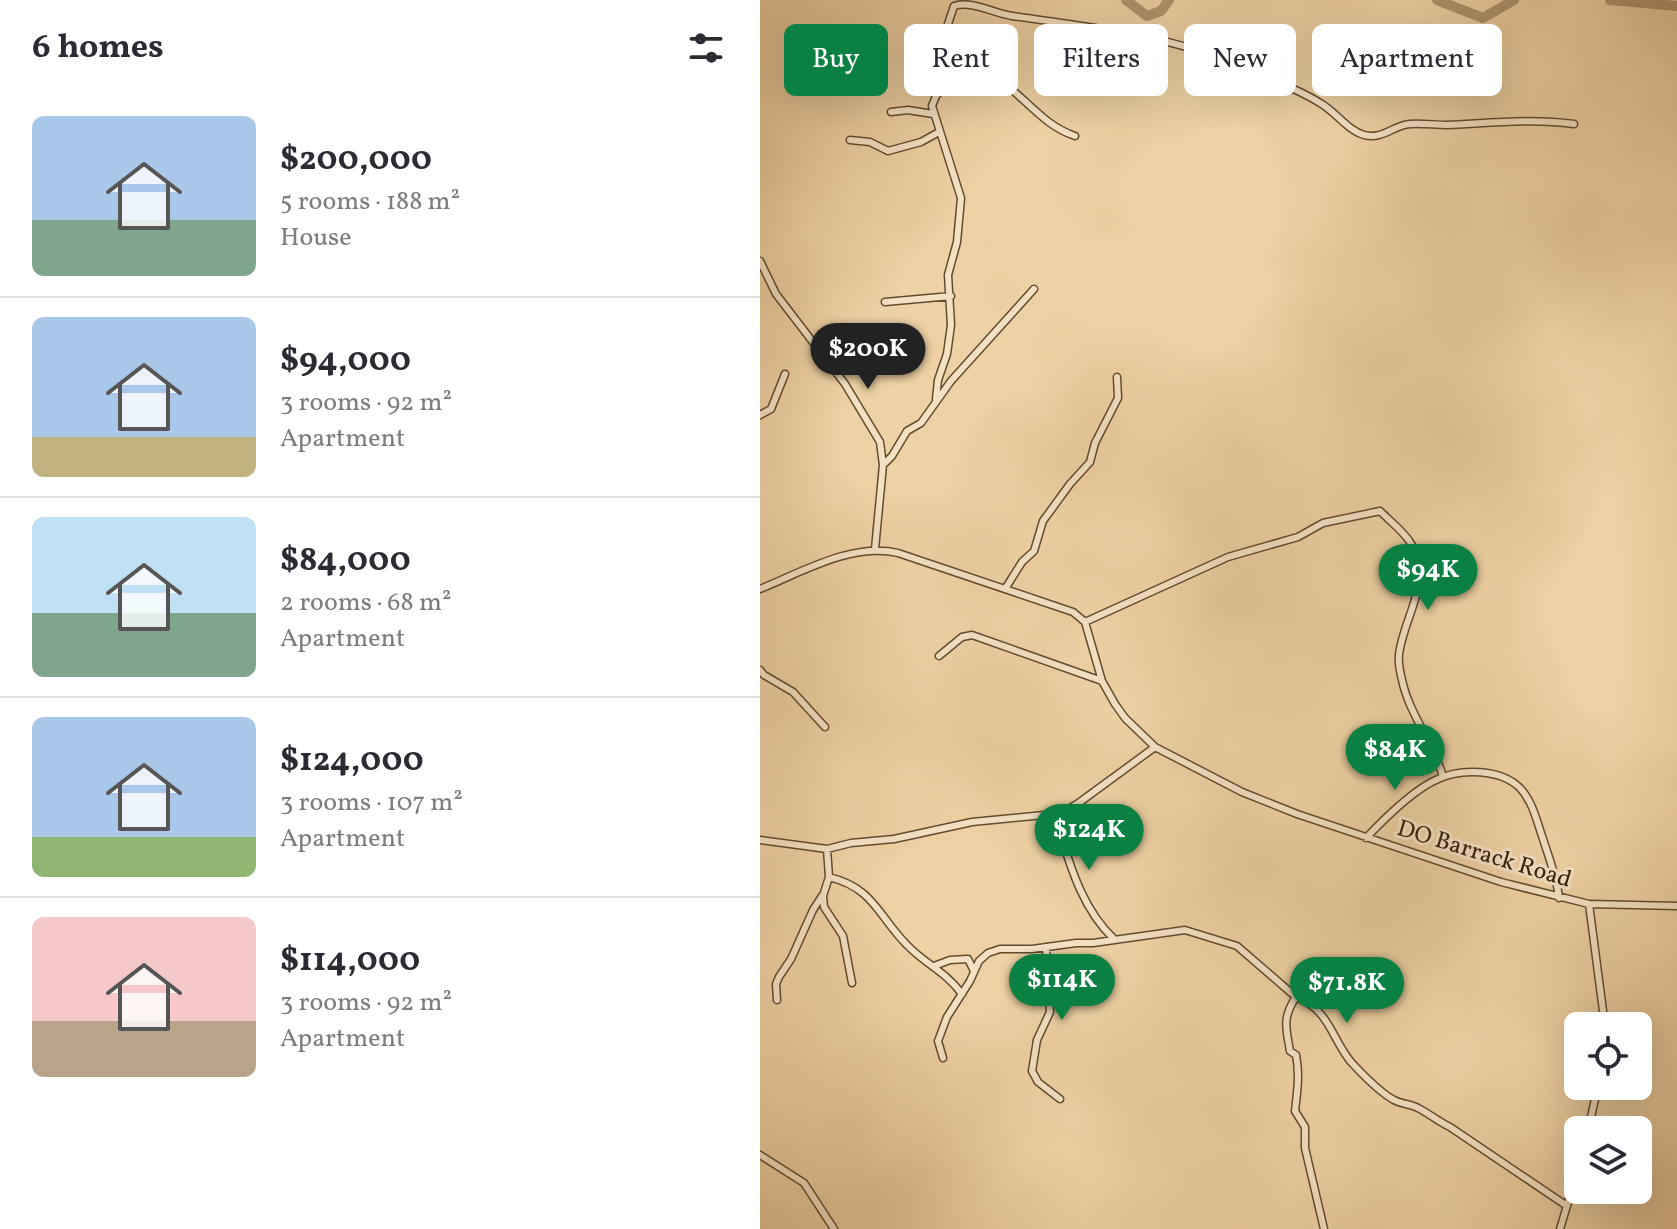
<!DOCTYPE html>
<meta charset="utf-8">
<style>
body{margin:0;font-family:Vollkorn,serif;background:#f7f7f7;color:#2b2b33;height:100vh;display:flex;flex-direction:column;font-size:30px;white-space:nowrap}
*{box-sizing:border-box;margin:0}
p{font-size:26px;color:#7c7c81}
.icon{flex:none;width:44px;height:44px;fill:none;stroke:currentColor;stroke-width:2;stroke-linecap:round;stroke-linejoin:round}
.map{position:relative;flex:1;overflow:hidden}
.panel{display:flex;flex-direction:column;background:#fff;width:760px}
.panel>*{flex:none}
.hud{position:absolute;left:24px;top:24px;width:760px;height:72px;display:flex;gap:16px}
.fabs{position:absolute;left:804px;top:1012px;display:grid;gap:16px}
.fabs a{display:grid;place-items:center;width:88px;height:88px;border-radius:12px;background:#fff;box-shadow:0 8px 32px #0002;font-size:40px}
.price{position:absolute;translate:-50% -68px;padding:0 18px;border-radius:28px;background:#0b8043;color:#fff;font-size:26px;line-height:52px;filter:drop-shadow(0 2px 4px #0008)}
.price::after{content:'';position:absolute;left:50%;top:48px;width:24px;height:18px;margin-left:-12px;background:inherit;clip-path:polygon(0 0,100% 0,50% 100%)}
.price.active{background:#222;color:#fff}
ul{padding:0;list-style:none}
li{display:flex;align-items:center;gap:24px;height:200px;padding:0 32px}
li+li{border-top:2px solid #e1e1e2}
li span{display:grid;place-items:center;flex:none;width:224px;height:160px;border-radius:12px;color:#555}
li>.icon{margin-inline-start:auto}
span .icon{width:96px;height:96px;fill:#fffc;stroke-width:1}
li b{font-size:34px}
h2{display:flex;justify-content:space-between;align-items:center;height:96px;padding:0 32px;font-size:34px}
.chip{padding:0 28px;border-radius:12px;background:#fff;box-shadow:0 8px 32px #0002;font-size:28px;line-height:72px}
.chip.active{background:#0b8043;color:#fff}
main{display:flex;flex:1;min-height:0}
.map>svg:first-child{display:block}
</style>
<main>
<section class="panel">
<h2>6 homes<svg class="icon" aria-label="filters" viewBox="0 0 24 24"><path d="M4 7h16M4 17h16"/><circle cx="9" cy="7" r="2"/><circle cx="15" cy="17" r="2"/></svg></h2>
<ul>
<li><span style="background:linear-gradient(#a9c7e8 65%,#7fa58c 0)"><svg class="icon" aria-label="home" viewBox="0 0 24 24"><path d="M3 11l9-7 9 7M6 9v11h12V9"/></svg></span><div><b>$200,000</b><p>5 rooms · 188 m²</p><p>House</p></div></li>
<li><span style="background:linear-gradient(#a9c7e8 75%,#c2b280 0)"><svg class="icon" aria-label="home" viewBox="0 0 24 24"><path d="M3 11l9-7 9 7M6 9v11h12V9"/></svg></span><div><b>$94,000</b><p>3 rooms · 92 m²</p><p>Apartment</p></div></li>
<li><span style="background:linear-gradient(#bfe0f5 60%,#7fa58c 0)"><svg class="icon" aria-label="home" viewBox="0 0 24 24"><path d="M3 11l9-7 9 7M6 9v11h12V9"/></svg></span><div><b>$84,000</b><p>2 rooms · 68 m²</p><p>Apartment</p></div></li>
<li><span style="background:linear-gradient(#a9c7e8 75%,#8fb573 0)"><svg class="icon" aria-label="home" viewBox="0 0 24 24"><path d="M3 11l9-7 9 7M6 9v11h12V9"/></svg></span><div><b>$124,000</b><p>3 rooms · 107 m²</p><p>Apartment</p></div></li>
<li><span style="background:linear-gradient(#f6c9c9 65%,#b9a48a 0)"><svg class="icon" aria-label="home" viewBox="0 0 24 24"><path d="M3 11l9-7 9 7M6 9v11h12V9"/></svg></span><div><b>$114,000</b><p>3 rooms · 92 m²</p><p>Apartment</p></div></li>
</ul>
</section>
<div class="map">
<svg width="917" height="1229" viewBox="0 0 917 1229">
<rect width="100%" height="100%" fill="#eed1a4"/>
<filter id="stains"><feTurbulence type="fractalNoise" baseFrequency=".0025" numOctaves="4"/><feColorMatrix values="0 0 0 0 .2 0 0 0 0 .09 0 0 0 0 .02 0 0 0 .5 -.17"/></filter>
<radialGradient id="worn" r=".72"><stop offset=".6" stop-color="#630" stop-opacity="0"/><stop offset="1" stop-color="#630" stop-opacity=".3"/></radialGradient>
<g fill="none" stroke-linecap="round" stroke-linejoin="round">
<!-- river -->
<path stroke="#af946f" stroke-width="10" d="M366,0L387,16L401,11L409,0
M677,0L723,18L754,0
M850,0L917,6"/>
<!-- minor casing -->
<g stroke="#634c2e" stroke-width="9">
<path id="minor" d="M203,65C253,72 270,121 315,136
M131,112L148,110L173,114
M90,140L110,142L128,151L161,142L179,132
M0,261L16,294L85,384L120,442L123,465L115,549
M125,302L191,296
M176,399L178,380L187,354L191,325L188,275L197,242L201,198L172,106L176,96L203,65L205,59L186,30L194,6C211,0 233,13 252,16C331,27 415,36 488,69C512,80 538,89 560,103C575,111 587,130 604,135C622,140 634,125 650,124C662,123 675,125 687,125C730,123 771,118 814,124
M0,415L11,409L25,374
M123,465L132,456L147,431L161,423L191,381L274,289
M0,589C42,572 93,542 138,553L313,612L325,622L342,681L355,704L365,718L395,747L482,792L537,814L741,882L829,904L845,1026
M245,589L262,562L274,551L283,521L310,484L330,462L335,443L358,398L357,377
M325,622L468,557L538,537L563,523L620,511C630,521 643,531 650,542C675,580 643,617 639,655C638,663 640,672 642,680C649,714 674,743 683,777
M179,656L202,637L212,635L342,681
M0,670L4,675L33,692L65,727
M294,814C308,857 319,906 354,939
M606,838C624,819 654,789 678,779C701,768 741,769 760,788C773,802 777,822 783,839C789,858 797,878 799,898
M0,840L67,849L91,843L134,839L212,822L294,814L307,810L320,802L395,747
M67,849L69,877L63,896L64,907L83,936L92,983
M69,877C114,888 118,916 147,945C165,964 185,971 202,994
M829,904L917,906
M286,947L290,1012L277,1040L272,1071L278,1082L300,1099
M174,966L190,960L208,959L214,971
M536,997C522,1018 526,1028 530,1051L536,1055C540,1075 537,1093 535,1111L545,1127V1148L564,1229
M17,1000L16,984L19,977L31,959L53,910L62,896
M183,1058L178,1041L187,1017L210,981L219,961L228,953L240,949H272L316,943H333L425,930L477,946L536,997C570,1010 571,1038 591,1062C603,1075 619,1092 634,1100C641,1104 651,1104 658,1108C670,1114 677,1121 690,1127L807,1206
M828,1130L838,1086
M0,1155L44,1183L74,1229
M800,1229L818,1169"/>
</g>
<!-- minor -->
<use href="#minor" stroke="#f4e1c4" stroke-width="6"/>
</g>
<g text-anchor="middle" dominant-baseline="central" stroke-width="6" stroke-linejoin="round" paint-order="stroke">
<!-- street labels -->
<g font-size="24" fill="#351f07" stroke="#f4e1c4">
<text transform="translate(724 855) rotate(17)">DO Barrack Road</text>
</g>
</g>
<rect width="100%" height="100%" filter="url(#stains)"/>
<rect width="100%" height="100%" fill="url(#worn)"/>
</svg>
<div class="fabs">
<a><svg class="icon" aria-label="locate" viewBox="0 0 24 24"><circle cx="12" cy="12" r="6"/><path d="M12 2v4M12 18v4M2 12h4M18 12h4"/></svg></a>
<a><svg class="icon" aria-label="layers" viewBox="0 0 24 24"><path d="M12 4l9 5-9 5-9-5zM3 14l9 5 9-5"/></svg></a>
</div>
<b class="price active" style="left:108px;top:391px">$200K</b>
<b class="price" style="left:668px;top:612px">$94K</b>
<b class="price" style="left:635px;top:792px">$84K</b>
<b class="price" style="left:329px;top:872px">$124K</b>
<b class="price" style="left:302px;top:1022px">$114K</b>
<b class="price" style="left:587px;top:1025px">$71.8K</b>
<div class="hud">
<a class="chip active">Buy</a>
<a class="chip">Rent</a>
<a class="chip">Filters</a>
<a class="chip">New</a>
<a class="chip">Apartment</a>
</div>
</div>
</main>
